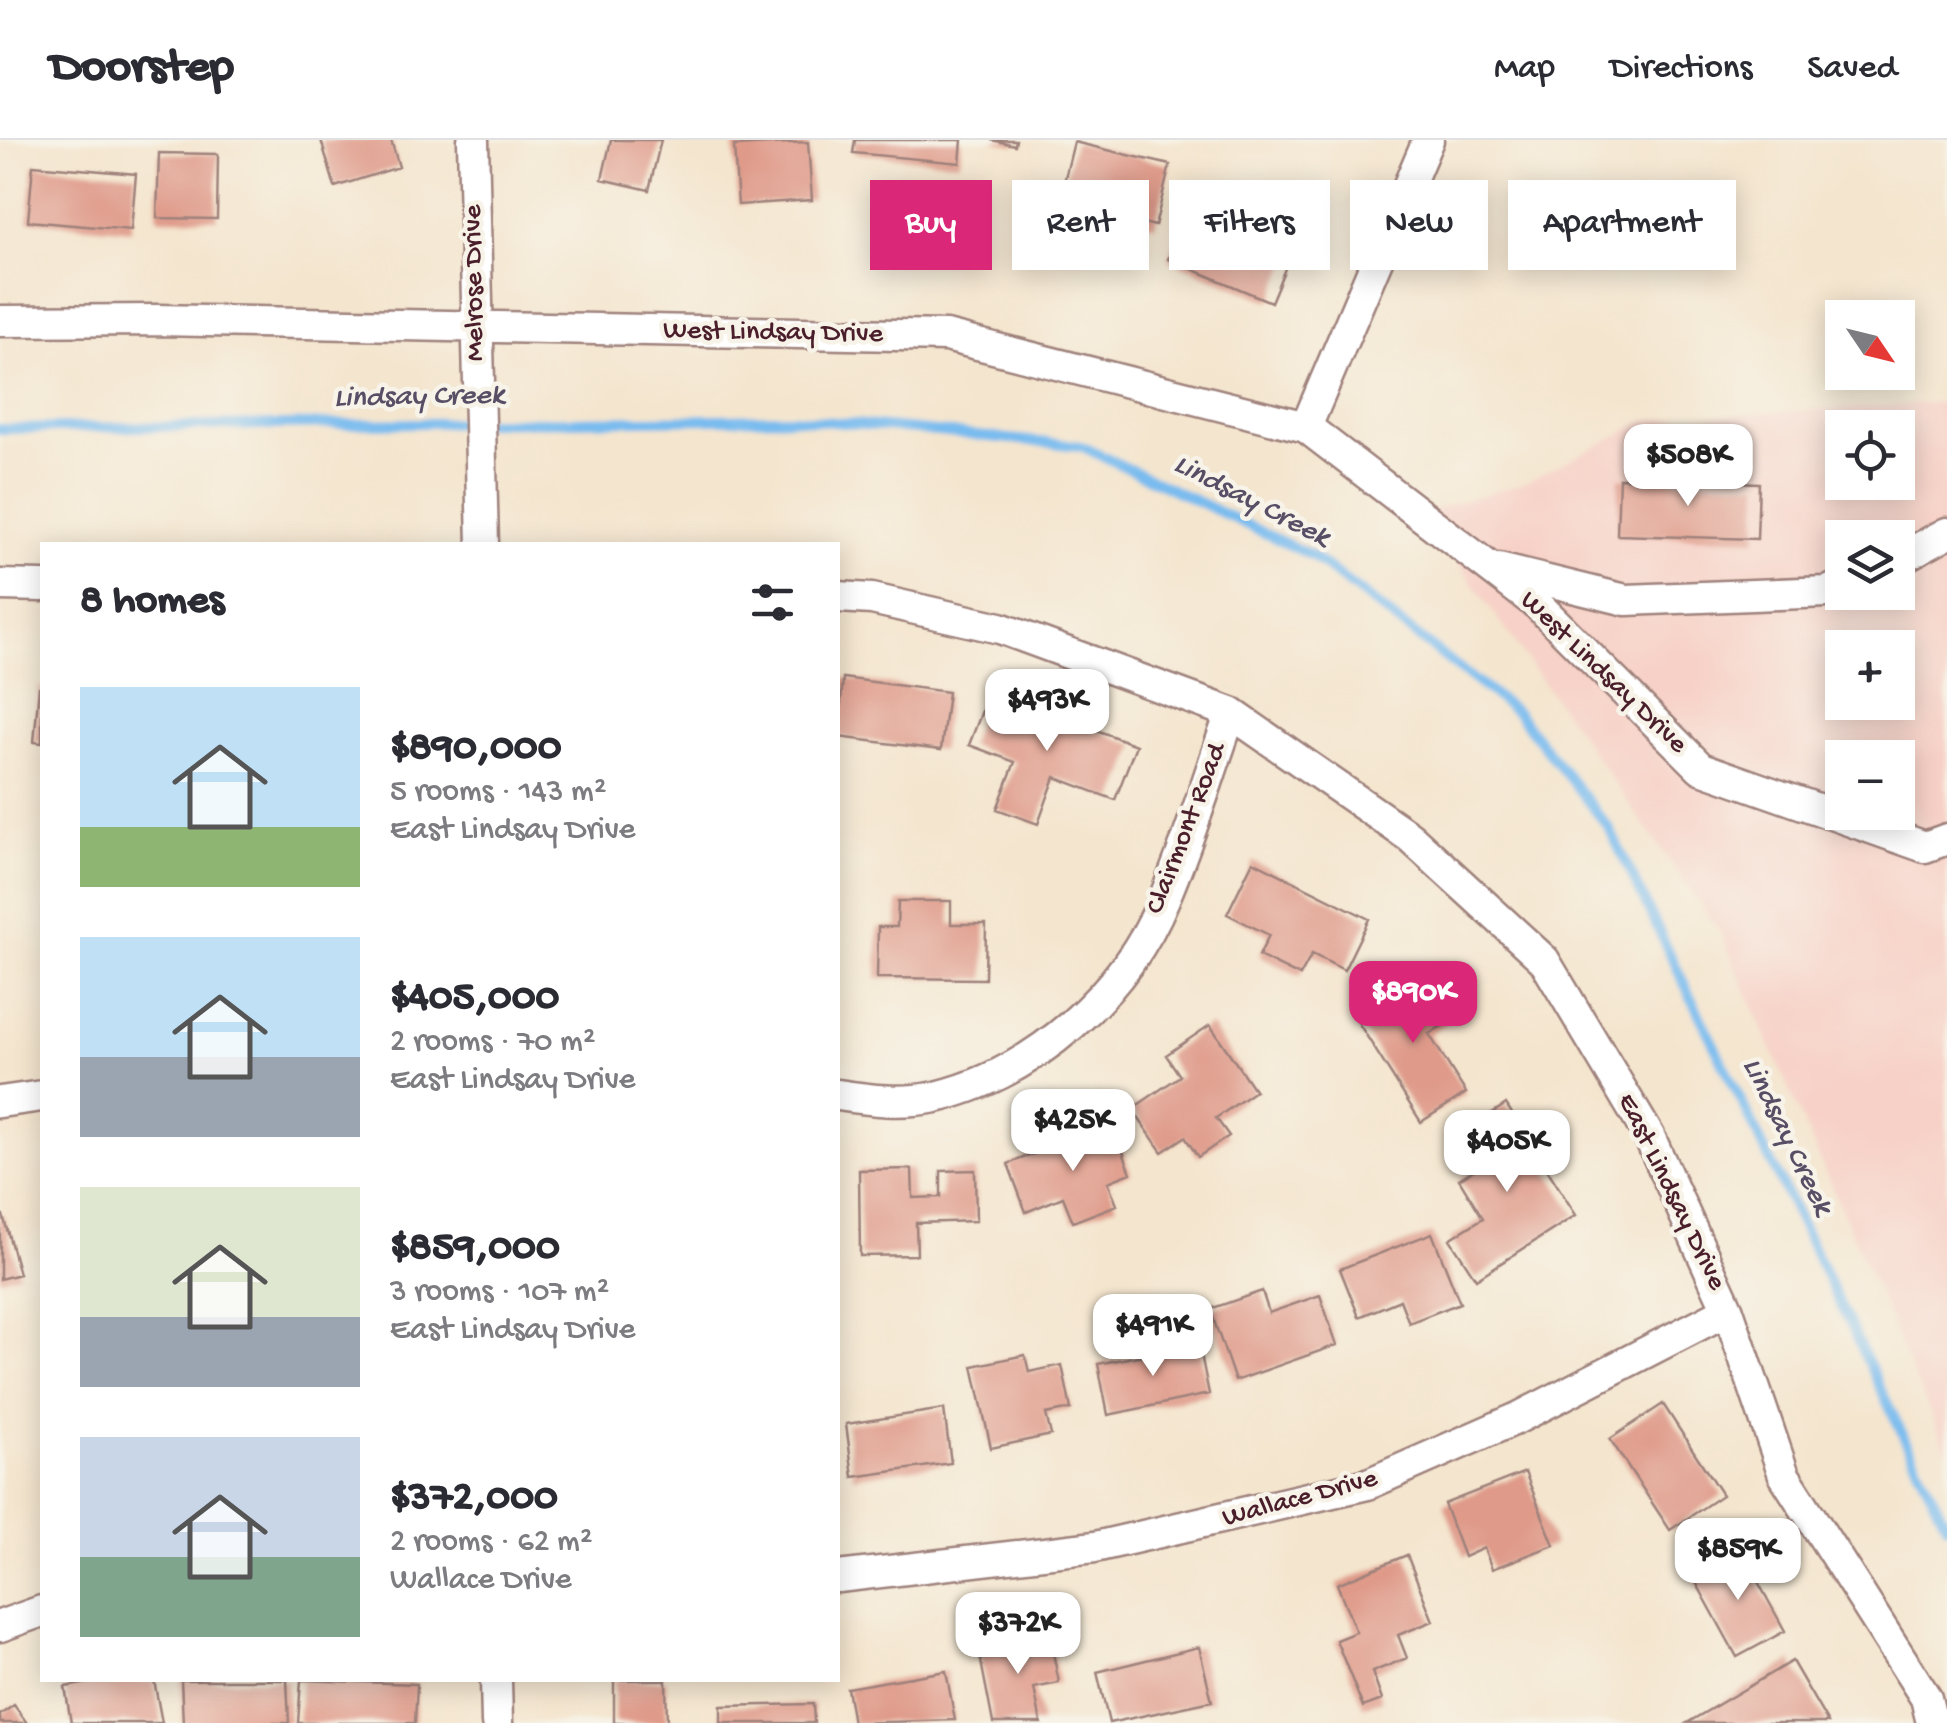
<!DOCTYPE html>
<meta charset="utf-8">
<style>
body{margin:0;font-family:"Gochi Hand",sans-serif;background:#f7f7f7;color:#2b2b33;height:100vh;display:flex;flex-direction:column;font-size:38px;white-space:nowrap}
*{box-sizing:border-box;margin:0}
p{font-size:32px;color:#7c7c81}
.icon{flex:none;width:55px;height:55px;fill:none;stroke:currentColor;stroke-width:2;stroke-linecap:round;stroke-linejoin:round}
.map{position:relative;flex:1;overflow:hidden}
.sheet{position:absolute;left:40px;top:402px;width:800px;height:1140px;display:flex;flex-direction:column;background:#fff;border-radius:0px;box-shadow:0 5px 25px #0003}
.sheet>*{flex:none}
.guide{position:absolute;left:870px;top:40px;width:925px;height:90px;display:flex;gap:20px}
.needle{width:65px;rotate:125deg}
.tools{position:absolute;left:1825px;top:160px;display:grid;gap:20px}
.tools a{display:grid;place-items:center;width:90px;height:90px;border-radius:0px;background:#fff;box-shadow:0 5px 25px #0003;font-size:50px}
.price{position:absolute;translate:-50% -85px;padding:0 22px;border-radius:20px;background:#fff;color:#222;font-size:32px;line-height:65px;filter:drop-shadow(0 2px 5px #0008)}
.price::after{content:'';position:absolute;left:50%;top:60px;width:30px;height:22px;margin-left:-15px;background:inherit;clip-path:polygon(0 0,100% 0,50% 100%)}
.price.on{background:#db2777;color:#fff}
ul{padding:0;list-style:none}
li{display:flex;align-items:center;gap:30px;height:250px;padding:0 40px}
li span{display:grid;place-items:center;flex:none;width:280px;height:200px;border-radius:0px;color:#555}
li>.icon{margin-inline-start:auto}
span .icon{width:120px;height:120px;fill:#fffc;stroke-width:1}
li b{font-size:42px}
h2{display:flex;justify-content:space-between;align-items:center;height:120px;padding:0 40px;font-size:42px}
.pill{padding:0 35px;border-radius:0px;background:#fff;box-shadow:0 5px 25px #0003;font-size:35px;line-height:90px}
.pill.on{background:#db2777;color:#fff}
header{display:flex;align-items:center;gap:60px;box-sizing:border-box;height:140px;padding:0 50px;background:#fff;border-bottom:2px solid #e1e1e2}
header strong{font-size:48px}
nav{display:flex;gap:55px;margin-inline-start:auto;font-size:35px}
.map>svg:first-child{display:block}
</style>
<header>
<strong>Doorstep</strong>
<nav><a>Map</a><a>Directions</a><a>Saved</a></nav>
</header>
<div class="map">
<svg width="1947" height="1583" viewBox="0 0 1947 1583">
<rect width="100%" height="100%" fill="#f7f3e8"/>
<filter id="ink" filterUnits="userSpaceOnUse"><feTurbulence type="fractalNoise" baseFrequency=".01" numOctaves="2"/><feDisplacementMap in="SourceGraphic" scale="20" xChannelSelector="R" yChannelSelector="G"/><feConvolveMatrix kernelMatrix="1 2 1 2 8 2 1 2 1" color-interpolation-filters="sRGB"/></filter>
<filter id="wash" filterUnits="userSpaceOnUse"><feTurbulence type="fractalNoise" baseFrequency=".0048" numOctaves="4" result="noise"/><feDisplacementMap in="SourceGraphic" scale="40" xChannelSelector="R" yChannelSelector="G"/><feGaussianBlur stdDeviation="2.25" result="paint"/><feColorMatrix in="noise" values="0 0 0 0 0 0 0 0 0 0 0 0 0 0 0 0 0 1.4 0 .05"/><feComposite in="paint" operator="in"/></filter>
<g filter="url(#wash)">
<rect width="100%" height="100%" fill="#f4e5ce"/>
<!-- built -->
<path fill="#f7d1c7" fill-rule="evenodd" d="M1947,262V1312L1722,795L1423,373L1526,342L1647,280ZM1842,288H1898V342H1842ZM1842,398H1898V452H1842ZM1842,508H1898V562H1842ZM1842,618H1898V672H1842Z"/>
<g fill="none" stroke-linecap="round" stroke-linejoin="round">
<!-- stream -->
<path stroke="#79bcef" stroke-width="10" d="M0,289L792,278L1081,306L1312,416L1517,573L1609,688L1947,1386"/>
</g>
<g id="blocks">
<!-- building -->
<path fill="#df9a89" d="M321,0H391L399,27L335,47Z
M611,0H661L649,50L602,39Z
M855,0H962L960,23L853,13Z
M991,0H1016L1015,5Z
M808,2L812,60L738,65L734,6Z
M1074,2L1170,25L1155,86L1059,62Z
M159,13L218,14L217,79L157,78Z
M33,25L136,34L131,90L28,81Z
M1253,47L1309,71L1271,162L1168,119L1184,83L1230,102Z
M1619,338L1759,343L1757,399L1617,395Z
M843,538L948,552L941,610L838,597Z
M39,547H42V603L34,602Z
M990,550L1136,605L1115,660L1055,637L1038,684L997,669L1015,622L969,605Z
M1253,721L1369,779L1344,830L1312,814L1300,836L1259,816L1269,795L1227,774Z
M898,761H951V784H986L985,839L877,838L878,787H897Z
M1420,834L1450,881L1429,894L1466,953L1421,982L1354,876Z
M1210,885L1255,951L1216,978L1229,996L1198,1017L1185,997L1162,1012L1132,969L1180,936L1166,915Z
M1506,964L1576,1075L1476,1139L1450,1099L1483,1078L1459,1039L1482,1025L1462,993Z
M1112,983L1131,1033L1108,1042L1117,1065L1073,1082L1063,1057L1026,1072L1008,1024Z
M912,1029L913,1058L941,1057V1031L975,1030L976,1081L916,1083L917,1115L860,1116L859,1030Z
M3,1075L19,1134L0,1139V1076Z
M1432,1093L1460,1163L1409,1183L1400,1160L1359,1177L1340,1129Z
M1262,1151L1269,1173L1320,1155L1337,1205L1235,1241L1210,1169Z
M1199,1204L1209,1254L1108,1275L1098,1224Z
M1025,1215L1029,1232L1062,1225L1071,1269L1046,1274L1051,1295L991,1308L973,1226Z
M1663,1264L1722,1355L1670,1390L1610,1299Z
M944,1269L951,1323L853,1337L846,1284Z
M1525,1332L1554,1405L1492,1429L1484,1408L1464,1417L1444,1364Z
M1740,1409L1785,1491L1737,1517L1692,1435Z
M1407,1415L1433,1481L1398,1495L1407,1518L1372,1532L1382,1560L1363,1567L1336,1500L1356,1492L1337,1444Z
M1049,1492L1059,1543L1034,1548L1041,1583H993L978,1506Z
M1199,1507L1212,1561L1109,1583L1097,1532Z
M1792,1521L1828,1583H1687Z
M946,1531L955,1580L853,1583L847,1548Z
M106,1540H154L162,1583H71L65,1547Z
M181,1540H287L289,1583H183Z
M301,1540L417,1544L415,1583H298Z
M614,1540H666L667,1583H614Z
M813,1564L814,1583H721V1566Z
M14,1565L27,1583H0V1575Z"/>
</g>
</g>
<g filter="url(#ink)">
<use href="#blocks" fill-opacity="0" stroke="#9f827c" stroke-width="2.5"/>
<g fill="none" stroke-linecap="round" stroke-linejoin="round">
<!-- street casing -->
<g stroke="#9f827c" stroke-width="35">
<path id="street" d="M473,0L483,405
M0,181L157,180L946,196L1306,287L1537,464L1701,628L1925,707L1947,699
M1306,287L1428,0
M1898,420L1947,393
M1499,429L1626,460L1827,452L1842,445
M0,445L42,446
M838,457L872,459L1000,488L1231,573L1410,697L1544,820L1649,996L1728,1170L1784,1335L1926,1558L1932,1583
M838,955C870,960 903,964 936,957C1035,933 1125,853 1164,759C1190,699 1209,634 1231,573
M0,962L42,956
M838,1437L1095,1407L1368,1344L1518,1278L1728,1170
M0,1486L42,1471
M496,1540L497,1583"/>
</g>
<!-- street -->
<use href="#street" stroke="#fff" stroke-width="30"/>
</g>
</g>
<g text-anchor="middle" dominant-baseline="central" stroke-width="9" stroke-linejoin="round" paint-order="stroke">
<!-- street labels -->
<g font-size="28" fill="#4a1f2b" stroke="#f7f3e8">
<text transform="translate(475 143) rotate(-91)">Melrose Drive</text>
<text transform="translate(773 193) rotate(1)">West Lindsay Drive</text>
<text transform="translate(1603 533) rotate(44)">West Lindsay Drive</text>
<text transform="translate(1187 689) rotate(-69)">Clairmont Road</text>
<text transform="translate(1671 1052) rotate(64)">East Lindsay Drive</text>
<text transform="translate(1300 1359) rotate(-15)">Wallace Drive</text>
</g>
<!-- water labels -->
<g font-size="30" font-style="italic" fill="#584e66" stroke="#f7f3e8">
<text transform="translate(419 258) rotate(-1)">Lindsay Creek</text>
<text transform="translate(1251 362) rotate(27)">Lindsay Creek</text>
<text transform="translate(1786 997) rotate(64)">Lindsay Creek</text>
</g>
</g>
</svg>
<div class="tools">
<a><svg class="needle" viewBox="-14 -14 28 28"><path d="M0-13l5 13h-10z" fill="#e53935"/><path d="M0 13l5-13h-10z" fill="#7c7c81"/></svg></a>
<a><svg class="icon" aria-label="locate" viewBox="0 0 24 24"><circle cx="12" cy="12" r="6"/><path d="M12 2v4M12 18v4M2 12h4M18 12h4"/></svg></a>
<a><svg class="icon" aria-label="layers" viewBox="0 0 24 24"><path d="M12 4l9 5-9 5-9-5zM3 14l9 5 9-5"/></svg></a>
<a>+</a>
<a>−</a>
</div>
<b class="price" style="left:1688px;top:369px">$508K</b>
<b class="price" style="left:1047px;top:614px">$493K</b>
<b class="price on" style="left:1413px;top:906px">$890K</b>
<b class="price" style="left:1073px;top:1034px">$425K</b>
<b class="price" style="left:1507px;top:1055px">$405K</b>
<b class="price" style="left:1153px;top:1239px">$491K</b>
<b class="price" style="left:1738px;top:1463px">$859K</b>
<b class="price" style="left:1018px;top:1537px">$372K</b>
<div class="guide">
<a class="pill on">Buy</a>
<a class="pill">Rent</a>
<a class="pill">Filters</a>
<a class="pill">New</a>
<a class="pill">Apartment</a>
</div>
<section class="sheet">
<h2>8 homes<svg class="icon" aria-label="filters" viewBox="0 0 24 24"><path d="M4 7h16M4 17h16"/><circle cx="9" cy="7" r="2"/><circle cx="15" cy="17" r="2"/></svg></h2>
<ul>
<li><span style="background:linear-gradient(#bfe0f5 70%,#8fb573 0)"><svg class="icon" aria-label="home" viewBox="0 0 24 24"><path d="M3 11l9-7 9 7M6 9v11h12V9"/></svg></span><div><b>$890,000</b><p>5 rooms · 143 m²</p><p>East Lindsay Drive</p></div></li>
<li><span style="background:linear-gradient(#bfe0f5 60%,#9aa5b1 0)"><svg class="icon" aria-label="home" viewBox="0 0 24 24"><path d="M3 11l9-7 9 7M6 9v11h12V9"/></svg></span><div><b>$405,000</b><p>2 rooms · 70 m²</p><p>East Lindsay Drive</p></div></li>
<li><span style="background:linear-gradient(#dfe7d0 65%,#9aa5b1 0)"><svg class="icon" aria-label="home" viewBox="0 0 24 24"><path d="M3 11l9-7 9 7M6 9v11h12V9"/></svg></span><div><b>$859,000</b><p>3 rooms · 107 m²</p><p>East Lindsay Drive</p></div></li>
<li><span style="background:linear-gradient(#c9d6e8 60%,#7fa58c 0)"><svg class="icon" aria-label="home" viewBox="0 0 24 24"><path d="M3 11l9-7 9 7M6 9v11h12V9"/></svg></span><div><b>$372,000</b><p>2 rooms · 62 m²</p><p>Wallace Drive</p></div></li>
</ul>
</section>
</div>
